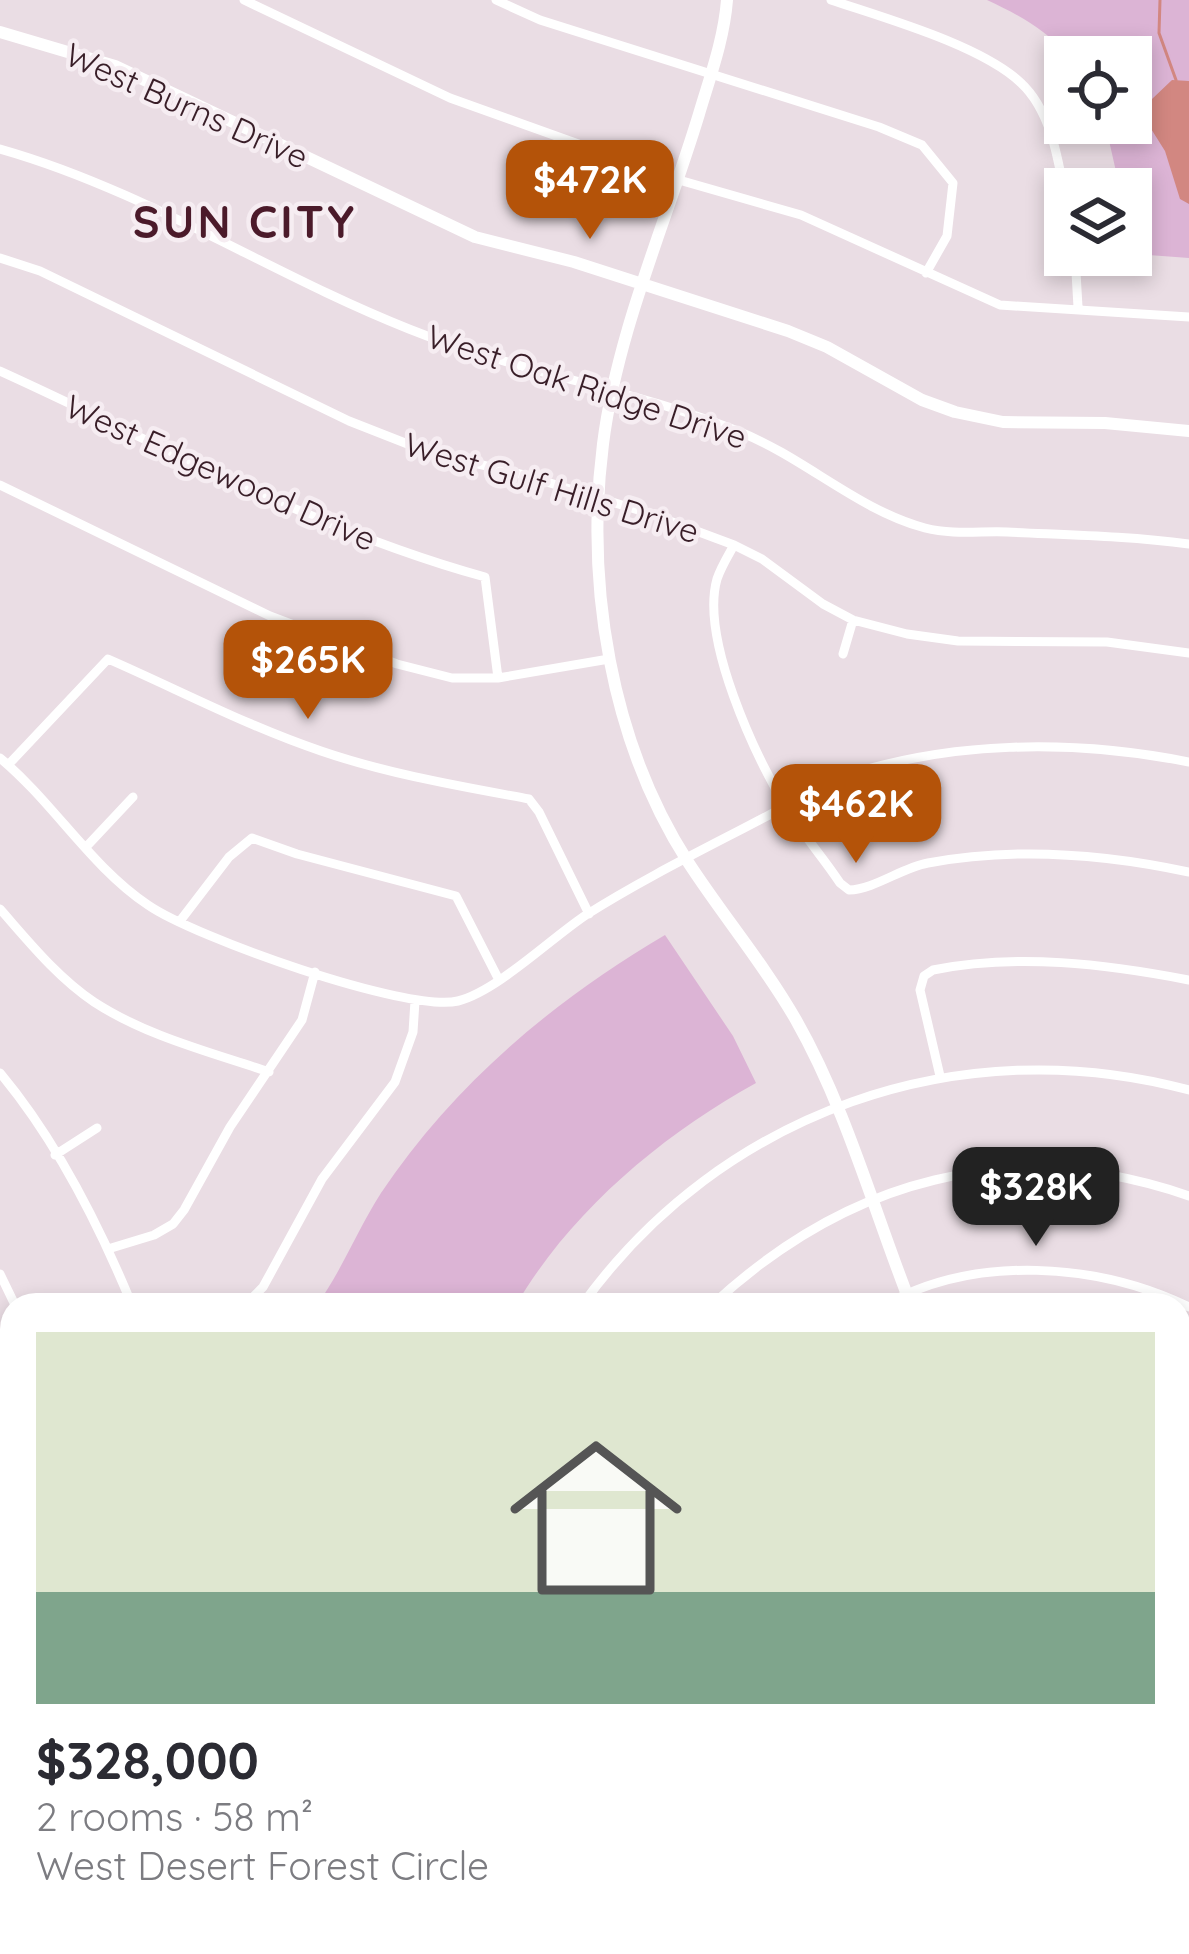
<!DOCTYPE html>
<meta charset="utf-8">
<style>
body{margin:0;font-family:Quicksand,sans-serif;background:#f2f2f3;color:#2b2b33;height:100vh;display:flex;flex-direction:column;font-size:45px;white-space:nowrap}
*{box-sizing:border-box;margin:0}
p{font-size:39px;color:#7c7c81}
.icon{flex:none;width:66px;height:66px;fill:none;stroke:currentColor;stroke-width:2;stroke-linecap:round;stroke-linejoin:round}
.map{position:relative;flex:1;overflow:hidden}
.panel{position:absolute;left:0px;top:1293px;width:1191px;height:663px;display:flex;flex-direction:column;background:#fff;border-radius:36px 36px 0 0;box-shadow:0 6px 18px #0003}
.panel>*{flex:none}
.controls{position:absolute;left:1044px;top:36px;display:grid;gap:24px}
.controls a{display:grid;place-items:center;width:108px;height:108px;border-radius:0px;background:#fff;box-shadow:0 6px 18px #0003;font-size:60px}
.price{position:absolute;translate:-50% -102px;padding:0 27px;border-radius:24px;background:#b45309;color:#fff;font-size:39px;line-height:78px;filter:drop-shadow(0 3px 6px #0008)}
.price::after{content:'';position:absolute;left:50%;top:72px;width:36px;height:27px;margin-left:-18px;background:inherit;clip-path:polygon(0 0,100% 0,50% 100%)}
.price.on{background:#222;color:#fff}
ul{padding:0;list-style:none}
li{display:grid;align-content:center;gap:24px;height:636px;padding:0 36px}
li+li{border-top:3px solid #e1e1e2}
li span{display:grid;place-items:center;height:372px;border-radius:0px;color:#555}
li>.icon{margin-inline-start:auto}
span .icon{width:216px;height:216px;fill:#fffc;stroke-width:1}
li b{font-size:51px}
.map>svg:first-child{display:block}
</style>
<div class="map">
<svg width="1189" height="1954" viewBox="0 0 1189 1954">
<rect width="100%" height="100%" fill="#eadde4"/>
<!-- green -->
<path fill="#dcb4d5" d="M987,0H1189V258L1135,254L1131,236V189H1120L1105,123H1131V57H1069C1047,30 1019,15 987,0Z
M665,935L733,1036L756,1083C662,1135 571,1211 516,1305H317C342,1270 358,1229 381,1193C454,1084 553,1001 665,935Z
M0,1396L12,1403V1620L0,1619Z
M0,1702L12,1703V1944H194L199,1954H0Z
M309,1944H500L507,1954H310Z"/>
<!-- water -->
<path fill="#d28781" d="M1172,80L1189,81V204L1180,199L1165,151L1148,124L1152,99Z"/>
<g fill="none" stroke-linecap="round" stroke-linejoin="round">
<!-- stream -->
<path stroke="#d28781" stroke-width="3" d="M1160,0L1159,33L1176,80"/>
<!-- minor -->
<path stroke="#fff" stroke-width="9" d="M244,0L450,98L679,180L801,215L1000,305L1189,317
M496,0L540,20L879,127L922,145L953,183L947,236L926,273
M831,0C884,18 981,45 1021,83C1051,111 1058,159 1065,196
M0,149C145,190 270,274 409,329C516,372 633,389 740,432C805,458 858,510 925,528C953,535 979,531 1007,532C1068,535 1128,536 1189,544
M1075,255L1078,307
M0,258L40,271L349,421L428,452L524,475L648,513L734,545L762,559L823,604L853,620L907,634L958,641L1107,642L1189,653
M0,371C161,444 314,530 485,577L498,678
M0,485L270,616L397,664L452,678H498L609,659
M734,545C728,556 721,567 717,579C700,639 755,755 786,807C802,834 823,857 840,883L849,890C875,889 901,868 928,863C1013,847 1105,854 1189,872
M843,654L853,620
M0,758C53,802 91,867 148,905C194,937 407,1013 458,1001C497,991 550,939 586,915C665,865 752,827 833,780C945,740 1073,739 1189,762
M8,765L108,659C179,690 247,726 321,751C388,774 459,786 529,799L539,812L589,914
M87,846L133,797
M0,909C29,942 57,977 94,1002C146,1036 210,1052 269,1072
M180,921L229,857L252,838L297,854L456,896L499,980
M0,1073C56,1140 99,1225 132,1305
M940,1076L920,990L924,976L933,970C1016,953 1106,964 1189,980
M55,1155L97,1128
M108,1249L154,1235L173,1224L184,1210L230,1127L302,1020L315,972
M0,1274L15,1305
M245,1305L263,1287L322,1179L395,1082L413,1032L415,1001
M582,1305C721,1112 960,1028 1189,1090
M712,1305C848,1179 1011,1134 1189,1196
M885,1305C975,1254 1098,1263 1189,1307
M1179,1417L1189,1423
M1179,1844L1189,1837
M254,1944L257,1954
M568,1944L575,1954
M698,1944L708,1954
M860,1944L881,1954
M1184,1954L1189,1951"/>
<!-- tertiary -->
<path stroke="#fff" stroke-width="12" d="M727,0C724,39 710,77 699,114C666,223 617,332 603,444C585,585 611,742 688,862C723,916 764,964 796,1020C846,1108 874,1211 911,1305
M0,32L115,66L475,237L574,262L788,331L827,347L922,400L955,412L1003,422L1105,423L1189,431
M1179,1523L1189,1512
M0,1627L12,1628
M1179,1649L1189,1656
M971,1954L973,1944"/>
</g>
<g text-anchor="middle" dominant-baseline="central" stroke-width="9" stroke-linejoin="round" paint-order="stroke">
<!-- street labels -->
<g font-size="33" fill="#391e28" stroke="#f6edf2">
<text transform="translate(187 105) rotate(24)">West Burns Drive</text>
<text transform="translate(587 386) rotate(18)">West Oak Ridge Drive</text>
<text transform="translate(221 472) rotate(24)">West Edgewood Drive</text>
<text transform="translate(552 487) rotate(17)">West Gulf Hills Drive</text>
</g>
<!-- district labels -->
<g font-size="45" font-weight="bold" letter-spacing="3" fill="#4b1a2a" stroke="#f6edf2">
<text x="245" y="221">SUN CITY</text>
</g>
</g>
</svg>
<div class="controls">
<a><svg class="icon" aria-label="locate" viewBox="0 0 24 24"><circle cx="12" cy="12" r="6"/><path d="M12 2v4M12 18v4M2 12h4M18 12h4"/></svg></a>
<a><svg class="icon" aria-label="layers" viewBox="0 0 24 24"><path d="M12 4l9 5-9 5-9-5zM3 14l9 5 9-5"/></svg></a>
</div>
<b class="price" style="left:590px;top:242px">$472K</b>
<b class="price" style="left:308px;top:722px">$265K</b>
<b class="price" style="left:856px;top:866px">$462K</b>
<b class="price on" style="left:1036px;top:1249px">$328K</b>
<section class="panel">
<ul>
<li><span style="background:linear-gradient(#dfe7d0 70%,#7fa58c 0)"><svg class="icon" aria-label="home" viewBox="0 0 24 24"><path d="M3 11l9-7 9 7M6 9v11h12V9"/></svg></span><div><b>$328,000</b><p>2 rooms · 58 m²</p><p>West Desert Forest Circle</p></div></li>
</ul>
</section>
</div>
